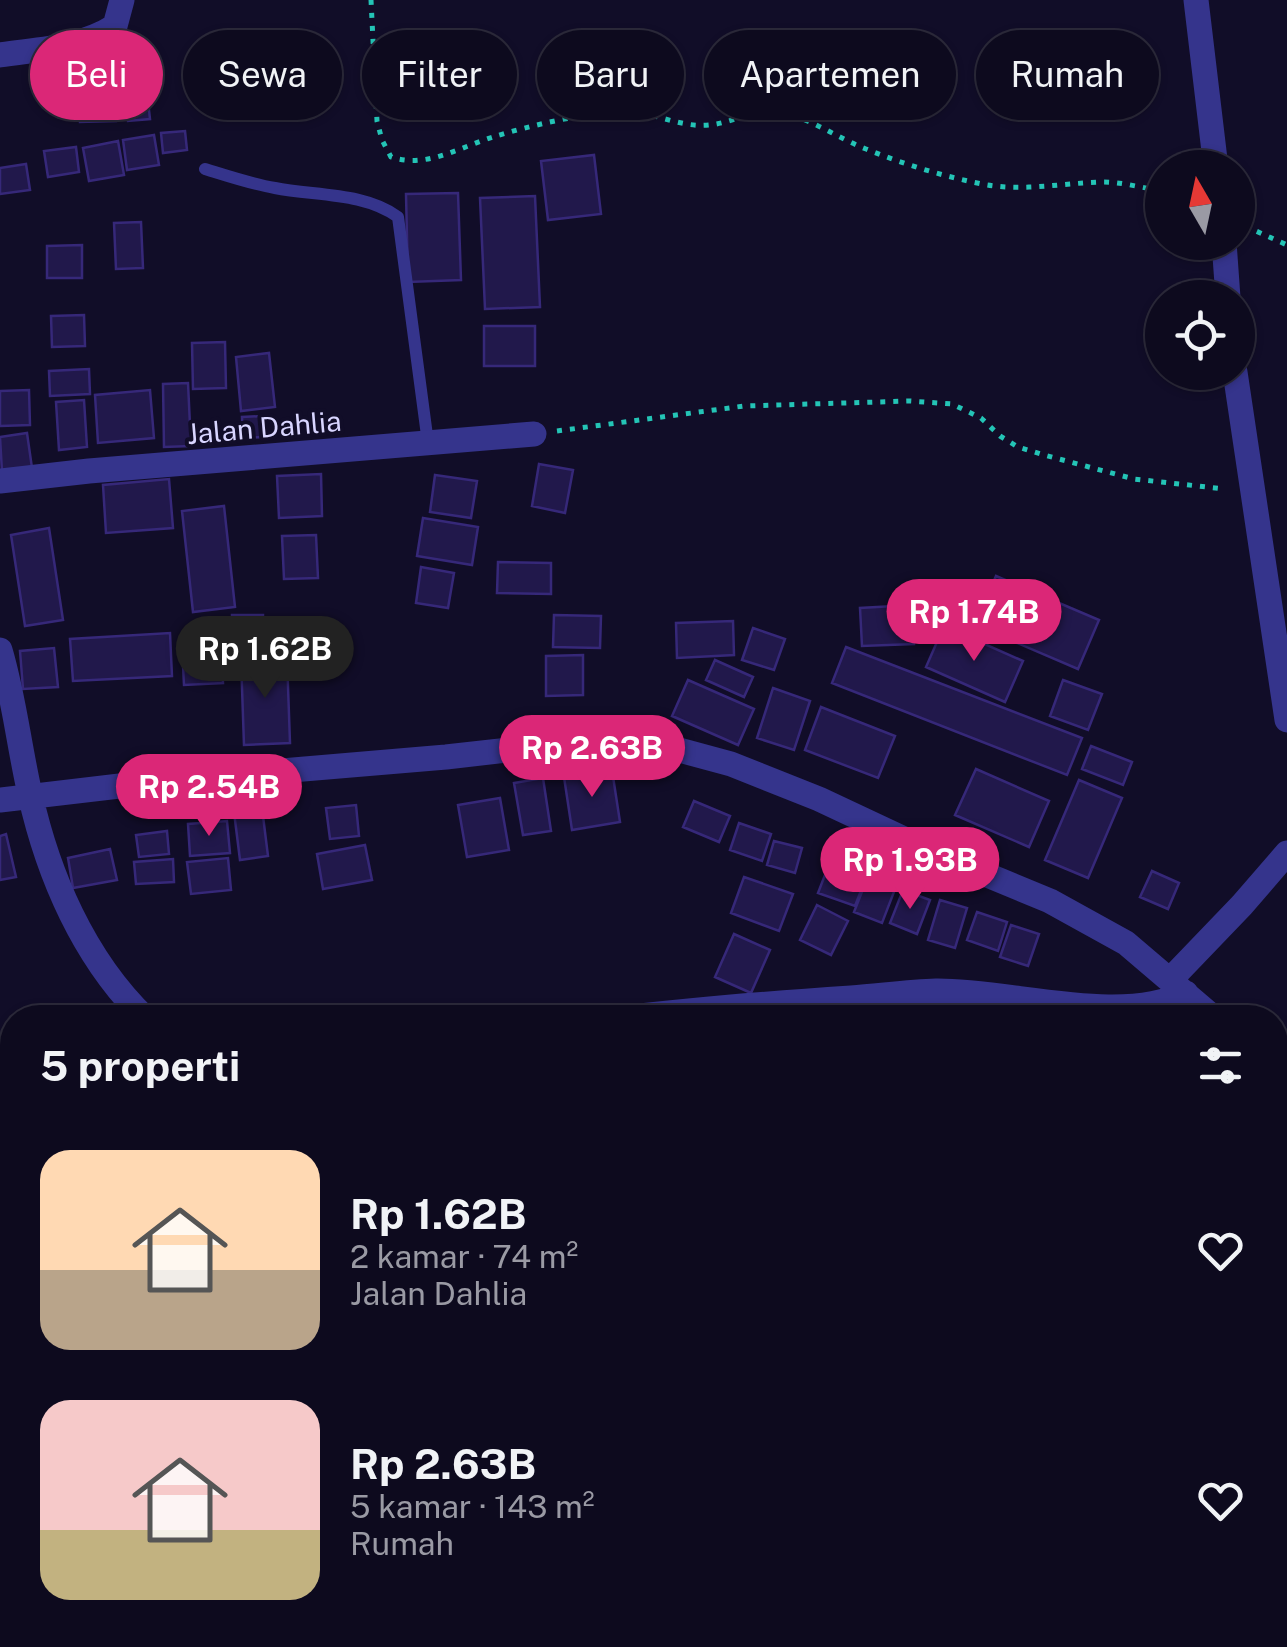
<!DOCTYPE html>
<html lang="id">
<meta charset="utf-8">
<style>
body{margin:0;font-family:"Public Sans",sans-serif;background:#161327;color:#f1f3f6;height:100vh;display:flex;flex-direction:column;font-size:38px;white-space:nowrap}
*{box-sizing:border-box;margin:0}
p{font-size:32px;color:#9a9aa4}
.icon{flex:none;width:55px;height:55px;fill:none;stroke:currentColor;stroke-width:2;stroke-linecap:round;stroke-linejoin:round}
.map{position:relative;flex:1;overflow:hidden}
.side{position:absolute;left:0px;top:1005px;width:1288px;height:642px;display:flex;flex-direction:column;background:#0d0a1e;border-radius:40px 40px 0 0;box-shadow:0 2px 8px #0004,0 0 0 2px #2d2b3c}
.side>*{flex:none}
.guide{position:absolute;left:30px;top:30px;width:1228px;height:90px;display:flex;gap:20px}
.needle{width:65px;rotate:351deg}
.tools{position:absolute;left:1145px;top:150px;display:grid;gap:20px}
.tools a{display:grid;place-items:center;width:110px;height:110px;border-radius:50%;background:#0d0a1e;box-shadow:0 2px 8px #0004,0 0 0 2px #2d2b3c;font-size:50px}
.price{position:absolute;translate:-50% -85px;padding:0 22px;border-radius:35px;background:#db2777;color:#fff;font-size:32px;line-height:65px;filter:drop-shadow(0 2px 5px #0008)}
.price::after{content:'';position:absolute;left:50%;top:60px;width:30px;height:22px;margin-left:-15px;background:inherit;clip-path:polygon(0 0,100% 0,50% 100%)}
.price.active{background:#222;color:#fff}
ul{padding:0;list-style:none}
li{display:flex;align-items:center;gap:30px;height:250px;padding:0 40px}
li span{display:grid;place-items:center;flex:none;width:280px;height:200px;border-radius:30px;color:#555}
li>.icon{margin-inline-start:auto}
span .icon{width:120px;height:120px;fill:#fffc;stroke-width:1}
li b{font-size:42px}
h2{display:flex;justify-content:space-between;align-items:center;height:120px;padding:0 40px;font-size:42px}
.pill{padding:0 35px;border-radius:45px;background:#0d0a1e;box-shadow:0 2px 8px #0004,0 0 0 2px #2d2b3c;font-size:35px;line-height:90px}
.pill.active{background:#db2777;color:#fff}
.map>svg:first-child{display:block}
</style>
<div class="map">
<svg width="1287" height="1647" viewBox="0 0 1287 1647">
<rect width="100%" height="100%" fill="#110d28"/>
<!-- building -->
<path fill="#21184b" stroke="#362879" stroke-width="2.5" d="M113,74L116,121L80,122L78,75Z
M145,74L150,119L128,121L123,77Z
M185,131L187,150L163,153L161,133Z
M154,135L159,165L127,170L123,140Z
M118,141L124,175L89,181L83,148Z
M76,147L79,172L48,177L44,151Z
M594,155L601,214L548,220L541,161Z
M26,164L30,190L0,194V168Z
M458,193L461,280L408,282L406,194Z
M535,196L540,307L485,309L480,198Z
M141,222L143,268L116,269L114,223Z
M82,245V278H47V246Z
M84,315L85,346L52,347L51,316Z
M484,326H535V366H484Z
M225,342L226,388L193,389L192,343Z
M269,353L275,407L241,411L236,357Z
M89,369L90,394L50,396L49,371Z
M188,383L191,446L164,447L163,384Z
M29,390L30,425L0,426V391Z
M150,390L154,438L98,443L95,395Z
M84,400L87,447L59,450L56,402Z
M262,416L263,437L243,438L242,417Z
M27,433L32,468L2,472L0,437Z
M539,464L573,470L565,513L532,506Z
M321,474L322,516L279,518L277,476Z
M435,475L477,481L471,518L430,512Z
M169,479L173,528L106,533L103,485Z
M224,506L235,607L193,612L182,511Z
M423,518L478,527L472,565L417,556Z
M49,528L63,620L25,626L11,535Z
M316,535L318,578L284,579L282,536Z
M498,562L551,563V594L497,593Z
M421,567L454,573L448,608L416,603Z
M996,576L1099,620L1078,669L975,625Z
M912,605L914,644L862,646L860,608Z
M232,615H263V650H233Z
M554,615L601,616L600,648L553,647Z
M733,621L734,655L677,658L676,623Z
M944,626L1023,661L1005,702L926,667Z
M753,628L785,639L774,670L742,660Z
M170,633L172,676L73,681L70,639Z
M221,643L223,683L184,685L182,645Z
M846,647L1082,738L1067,775L832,683Z
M54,648L58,687L23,689L20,651Z
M583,655V695L546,696V656Z
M287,658L290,743L244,745L241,659Z
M715,660L753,677L744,697L706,680Z
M688,680L754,709L738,745L672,716Z
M1063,680L1102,694L1088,730L1050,716Z
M773,688L810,701L794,750L757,738Z
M821,707L895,736L878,778L805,750Z
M1091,746L1132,762L1123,785L1082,769Z
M976,769L1049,801L1029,847L955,815Z
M612,770L620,822L572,830L564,777Z
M543,778L551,831L523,835L514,783Z
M1079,780L1122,798L1088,878L1045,860Z
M500,798L509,850L467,857L458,805Z
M261,800L268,856L240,860L233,804Z
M694,801L730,816L719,842L683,827Z
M356,805L359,836L330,839L326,808Z
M227,821L230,853L190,856L188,824Z
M739,823L771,834L762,861L730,850Z
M167,831L169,854L139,857L136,835Z
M6,834L16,877L0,880V836Z
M774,841L802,848L795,873L767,865Z
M365,845L372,880L323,889L317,854Z
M110,849L117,880L73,888L68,858Z
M228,858L231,890L191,894L187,862Z
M173,859L174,882L136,884L134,862Z
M830,862L867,875L855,906L818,893Z
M1152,871L1179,883L1168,909L1140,897Z
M869,874L897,884L882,923L854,912Z
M744,877L793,894L779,931L731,913Z
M903,890L930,900L917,934L890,923Z
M940,900L967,908L955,948L928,940Z
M817,905L848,921L831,955L800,940Z
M977,912L1007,922L998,951L967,940Z
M1011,925L1039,934L1028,966L1000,957Z
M734,934L770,950L751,993L715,977Z
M858,1008L900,1010V1018H857Z"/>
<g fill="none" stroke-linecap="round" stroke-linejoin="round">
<!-- path -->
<path stroke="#24c4b6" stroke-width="5" stroke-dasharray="5 8" stroke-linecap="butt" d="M371,0L377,121L382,140L391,157C426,169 460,147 493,137C528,126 591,111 627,112C655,112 680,128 709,125C734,123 758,106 782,112C811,119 838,138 866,149C903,164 942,176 982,184C1023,192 1061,183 1103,182C1122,182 1143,188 1162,191
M1245,226L1287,245
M557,431L744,406L910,401L952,404L981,418L1000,436L1018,447L1044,455L1134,479L1225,489"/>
<!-- lane -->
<path stroke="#35348c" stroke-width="12" d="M205,169C228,176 251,184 275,188C314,196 364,192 398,217L428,443"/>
<!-- street -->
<path stroke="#35348c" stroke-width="25" d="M1196,0L1216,168
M0,55C39,49 81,48 115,26L122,0
M1224,242L1228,298
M1235,372L1287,720
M0,481L89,471L534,434
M0,650C14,697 19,746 30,794C48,875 84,959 145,1018
M0,800L162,781L446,757L534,747L614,743L672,748L731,764L819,799L934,853L1050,901L1126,943L1214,1018
M1170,980L1242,905L1287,853
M622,1018C698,1009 775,1003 851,998C879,996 908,992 936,991C1010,990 1119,1026 1186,993
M1275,1071L1287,1083
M0,1081L12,1079
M641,1635L649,1647"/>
</g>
<g text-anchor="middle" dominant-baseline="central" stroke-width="8" stroke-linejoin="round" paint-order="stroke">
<!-- street labels -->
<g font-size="28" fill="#d8d5ff" stroke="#110d28">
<text transform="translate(264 427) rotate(-5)">Jalan Dahlia</text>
</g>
</g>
</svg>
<div class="tools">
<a><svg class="needle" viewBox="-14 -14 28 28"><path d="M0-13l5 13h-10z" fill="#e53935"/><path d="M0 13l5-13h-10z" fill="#9a9aa4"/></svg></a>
<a><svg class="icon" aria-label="locate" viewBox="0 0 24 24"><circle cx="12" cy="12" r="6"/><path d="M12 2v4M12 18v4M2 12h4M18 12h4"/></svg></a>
</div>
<b class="price" style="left:974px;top:664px">Rp 1.74B</b>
<b class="price active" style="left:265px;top:701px">Rp 1.62B</b>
<b class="price" style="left:592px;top:800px">Rp 2.63B</b>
<b class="price" style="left:209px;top:839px">Rp 2.54B</b>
<b class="price" style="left:910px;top:912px">Rp 1.93B</b>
<div class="guide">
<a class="pill active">Beli</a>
<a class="pill">Sewa</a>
<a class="pill">Filter</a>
<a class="pill">Baru</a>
<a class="pill">Apartemen</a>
<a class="pill">Rumah</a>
</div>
<section class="side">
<h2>5 properti<svg class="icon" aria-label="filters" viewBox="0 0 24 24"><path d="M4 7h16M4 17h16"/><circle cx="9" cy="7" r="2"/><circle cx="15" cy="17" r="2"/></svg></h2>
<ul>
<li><span style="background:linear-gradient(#ffd9b3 60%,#b9a48a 0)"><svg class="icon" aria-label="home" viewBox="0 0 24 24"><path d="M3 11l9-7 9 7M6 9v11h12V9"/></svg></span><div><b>Rp 1.62B</b><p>2 kamar · 74 m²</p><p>Jalan Dahlia</p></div><svg class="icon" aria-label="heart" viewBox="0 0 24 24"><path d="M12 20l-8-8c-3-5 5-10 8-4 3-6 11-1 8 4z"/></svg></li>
<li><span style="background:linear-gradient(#f6c9c9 65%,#c2b280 0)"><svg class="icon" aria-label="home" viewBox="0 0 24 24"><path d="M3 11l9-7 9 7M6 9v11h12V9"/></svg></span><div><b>Rp 2.63B</b><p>5 kamar · 143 m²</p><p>Rumah</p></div><svg class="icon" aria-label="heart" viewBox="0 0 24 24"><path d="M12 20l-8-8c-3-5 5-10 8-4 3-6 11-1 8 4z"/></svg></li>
</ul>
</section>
</div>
